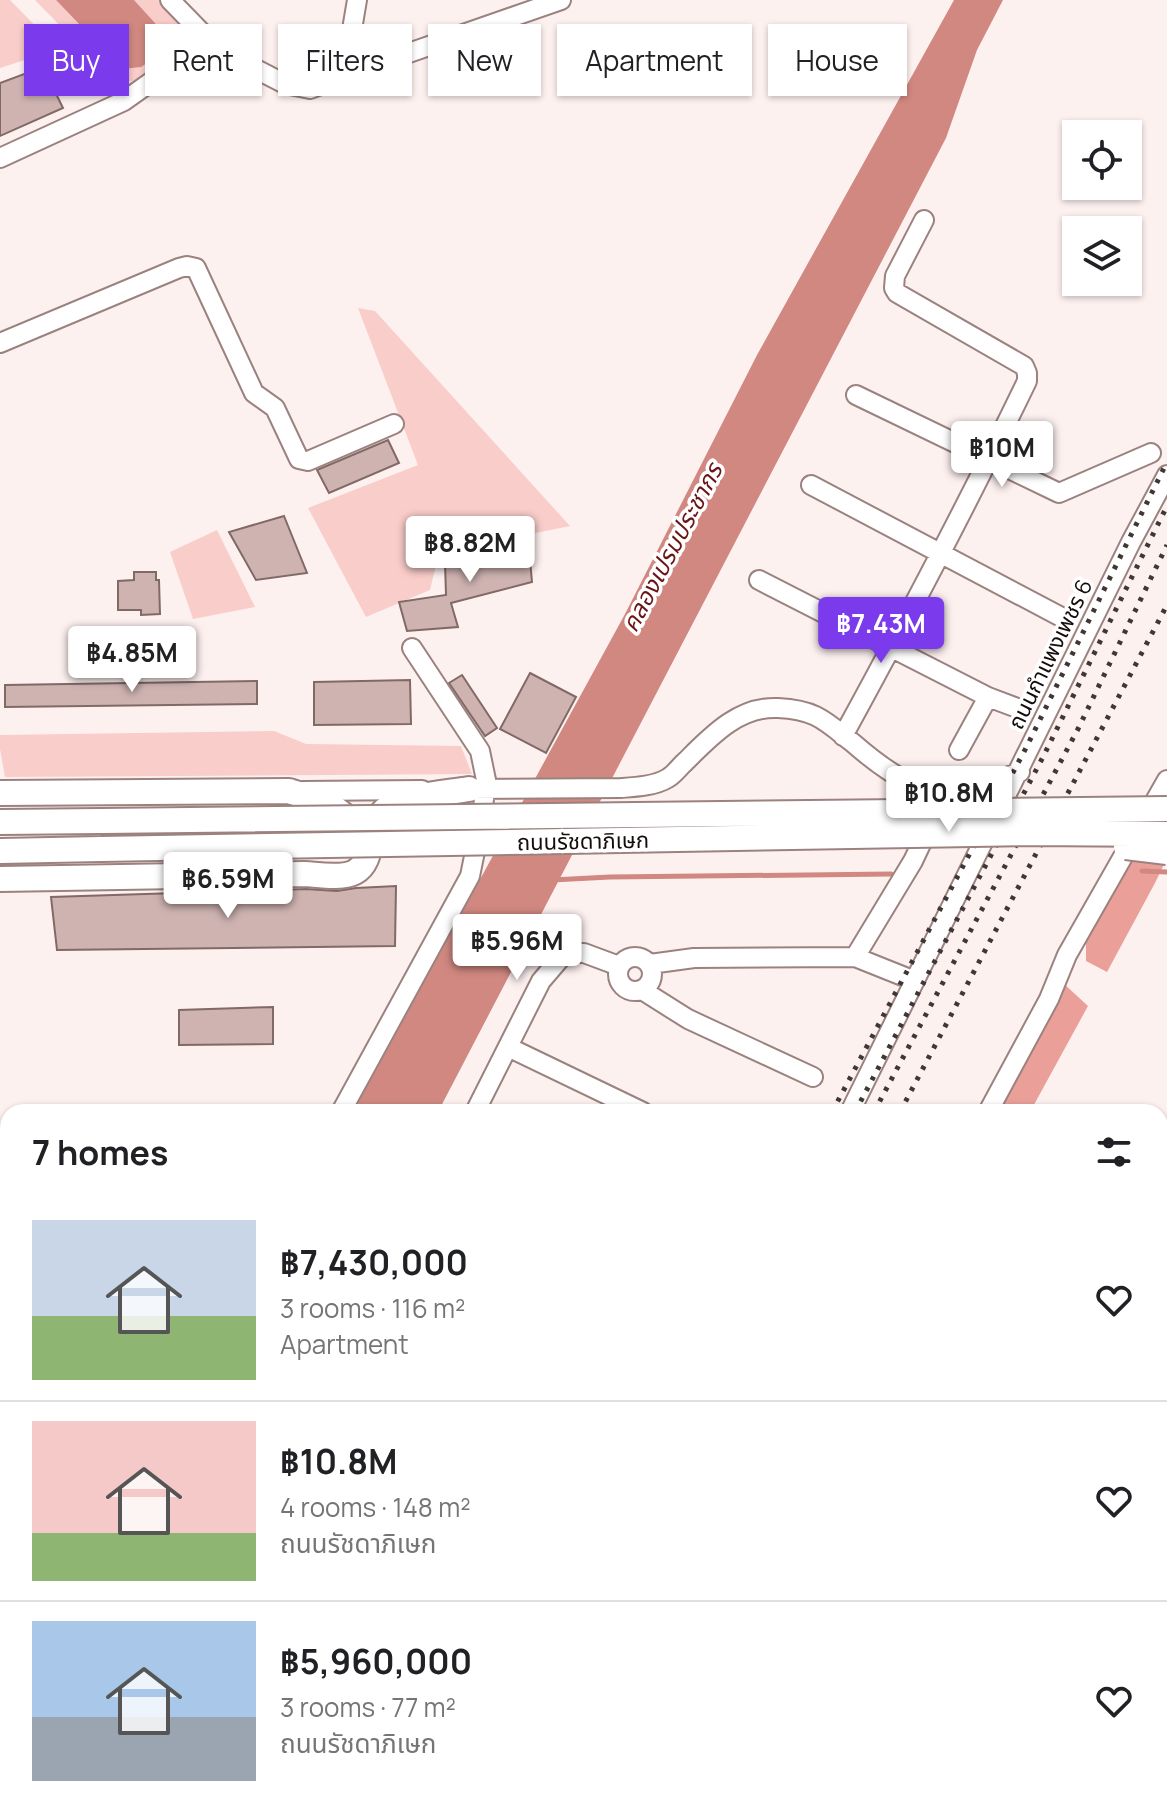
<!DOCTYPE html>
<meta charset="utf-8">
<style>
body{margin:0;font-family:Manrope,"Noto Sans Thai",sans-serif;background:#f6f6f6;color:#202124;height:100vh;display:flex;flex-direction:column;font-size:30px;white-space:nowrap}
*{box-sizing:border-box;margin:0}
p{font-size:26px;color:#757577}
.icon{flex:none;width:44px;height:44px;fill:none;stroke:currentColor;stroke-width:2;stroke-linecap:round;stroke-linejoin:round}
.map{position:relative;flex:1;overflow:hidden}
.side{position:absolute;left:0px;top:1104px;width:1168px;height:712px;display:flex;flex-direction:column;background:#fff;border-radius:24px 24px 0 0;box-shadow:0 2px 6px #0004}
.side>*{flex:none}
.hud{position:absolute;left:24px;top:24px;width:1120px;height:72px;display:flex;gap:16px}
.tools{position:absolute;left:1062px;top:120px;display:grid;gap:16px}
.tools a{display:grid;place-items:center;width:80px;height:80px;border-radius:0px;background:#fff;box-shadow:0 2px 6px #0004;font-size:40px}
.price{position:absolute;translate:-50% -68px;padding:0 18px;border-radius:8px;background:#fff;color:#222;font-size:26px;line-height:52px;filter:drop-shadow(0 2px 4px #0008)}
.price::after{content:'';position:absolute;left:50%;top:48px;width:24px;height:18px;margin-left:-12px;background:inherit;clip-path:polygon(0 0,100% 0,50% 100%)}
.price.selected{background:#7c3aed;color:#fff}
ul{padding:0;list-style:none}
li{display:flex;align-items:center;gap:24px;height:200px;padding:0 32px}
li+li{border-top:2px solid #e0e0e0}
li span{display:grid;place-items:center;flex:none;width:224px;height:160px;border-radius:0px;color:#555}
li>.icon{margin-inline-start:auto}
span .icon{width:96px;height:96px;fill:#fffc;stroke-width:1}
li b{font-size:34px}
h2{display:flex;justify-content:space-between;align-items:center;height:96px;padding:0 32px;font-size:34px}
.tag{padding:0 28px;border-radius:0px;background:#fff;box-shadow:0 2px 6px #0004;font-size:28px;line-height:72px}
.tag.selected{background:#7c3aed;color:#fff}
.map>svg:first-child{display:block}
</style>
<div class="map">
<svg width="1167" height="1816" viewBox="0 0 1167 1816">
<rect width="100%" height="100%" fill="#fdf1f0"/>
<!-- green -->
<path fill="#f9cdc9" d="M0,0H10L58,49L0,68Z
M35,0H56L122,69L166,38L155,23L134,0H161L191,35L176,50L136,81L115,82Z
M358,308L375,311L570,526L439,553L430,590L366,617L308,508L418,465Z
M217,530L255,607L193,619L170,552Z
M274,731L306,744L461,746L472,774L5,777L0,749V735Z"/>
<!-- forest -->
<path fill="#eaa099" d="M1167,786V858L1155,883L1107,972L1086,961V936Z
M1062,982L1088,1006L1030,1112H995Z"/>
<!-- water -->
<path fill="#d08881" d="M56,0H134L155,23L166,38V50L141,67L122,69Z
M954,0H1003L977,50L946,138L438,1112H353L625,614L757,355Z
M8,1773V1808H58L54,1816H0V1788Z"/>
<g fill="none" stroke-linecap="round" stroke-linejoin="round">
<!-- stream -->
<path stroke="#d08881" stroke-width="5" d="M1142,871L1167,872
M552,880L610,877L891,874"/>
</g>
<!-- building -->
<path fill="#ceb3b1" stroke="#816966" stroke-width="2" d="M43,67L63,108L0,136V83Z
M388,440L399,463L329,493L317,470Z
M284,516L307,573L256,580L229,532Z
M528,538L532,582L451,603L458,627L407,631L399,602L446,595L445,563Z
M134,572H156V580H159L160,614L141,615V610H118V581L134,580Z
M530,673L576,697L546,753L500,729Z
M462,675L497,728L485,736L449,683Z
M410,680L411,724L314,725V682Z
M257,681V704L5,707V685Z
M396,886L395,946L57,950L51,897L306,889L337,891L356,888Z
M273,1007V1044L179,1045V1010Z"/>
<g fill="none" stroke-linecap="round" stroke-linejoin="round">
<!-- minor casing -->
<g stroke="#9b827f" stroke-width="22">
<path id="minor" d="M170,0L206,37L250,66L285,84L310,89L380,63L561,0
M344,77L357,0
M0,158L124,101L162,74L206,37
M0,343L179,268L187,266L196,268L254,393L275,408L299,459L308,461L394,424
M856,395L1059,493L1151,453
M811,485L1065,619
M759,580L988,697L1020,709
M843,736C907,619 969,501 1027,381V373L1024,366L897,293L894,288L895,276L924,220
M959,750L988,697
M455,789L621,788C636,787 655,786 668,778C675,774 680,766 686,761C711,736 739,706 778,708C816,710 824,720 853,743C869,757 888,772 908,782C943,799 986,785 1020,772
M303,791L422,790
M1146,817L1167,780
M618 974a17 17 0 1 1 34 0a17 17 0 1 1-34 0Z
M855,957L915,981
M650,964L694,958L855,957L913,861L930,825
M642,990L688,1019L813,1077
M508,1047L643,1112
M341,1112L470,876L482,817L486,780L480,751L412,648
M475,1112L541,981L565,953H584L619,966
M850,1112L1131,542L1167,475
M988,1112L1049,999L1067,955L1133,839
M0,1165L8,1164
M0,1275L8,1274
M0,1386L8,1385
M0,1449L8,1448
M0,1546L8,1545
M0,1645L8,1644
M1160,1700L1167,1699
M0,1752L8,1736
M861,1808L863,1816
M483,1816L487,1808"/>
</g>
<!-- major casing -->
<g stroke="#9b827f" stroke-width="28">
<path id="major" d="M0,793L289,791C313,799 339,804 354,827
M0,822L101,821
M0,851L101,849
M0,879L305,874C320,875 342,879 355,872C377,860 364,822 389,807C408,795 446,793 469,789
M1160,1264L1167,1259
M1160,1291L1167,1286
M1160,1322L1167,1317
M680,1816L684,1808
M707,1816L711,1808"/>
</g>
<!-- minor -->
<use href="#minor" stroke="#fff" stroke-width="18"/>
<!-- major -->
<use href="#major" stroke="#fff" stroke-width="24"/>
<!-- rail -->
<path stroke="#3f3736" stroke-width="5" stroke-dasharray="4 8" stroke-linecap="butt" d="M832,1112L1026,748L1167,462
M855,1112L1043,757L1167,506
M874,1112L1078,729L1167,545
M900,1112L1167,605
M460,1816L464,1808
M493,1816L497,1808
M529,1816L533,1808"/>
<!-- major-bridge casing -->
<g stroke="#9b827f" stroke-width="28" stroke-linecap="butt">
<path id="major-bridge" d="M101,821L1167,809
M1126,847L1167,852
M101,849L1029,833L1167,834"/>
</g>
<!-- major-bridge -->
<use href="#major-bridge" stroke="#fff" stroke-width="24"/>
</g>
<g text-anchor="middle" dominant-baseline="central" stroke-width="7" stroke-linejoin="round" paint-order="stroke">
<!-- street labels -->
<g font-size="22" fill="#150d0c" stroke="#fff">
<text transform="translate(1050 654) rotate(-64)">ถนนกำแพงเพชร 6</text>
<text transform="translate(583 841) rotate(-1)">ถนนรัชดาภิเษก</text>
</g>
<!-- water labels -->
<g font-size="24" font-style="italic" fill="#6a1416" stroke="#fff">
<text transform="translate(671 547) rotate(-62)">คลองเปรมประชากร</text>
</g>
</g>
</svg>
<div class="tools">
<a><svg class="icon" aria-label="locate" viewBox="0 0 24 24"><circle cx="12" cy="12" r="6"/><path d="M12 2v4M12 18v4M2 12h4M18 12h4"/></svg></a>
<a><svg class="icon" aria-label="layers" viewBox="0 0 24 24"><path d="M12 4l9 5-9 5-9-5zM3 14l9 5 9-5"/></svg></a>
</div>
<b class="price" style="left:1002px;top:489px">฿10M</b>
<b class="price" style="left:470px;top:584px">฿8.82M</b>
<b class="price selected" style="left:881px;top:665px">฿7.43M</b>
<b class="price" style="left:132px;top:694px">฿4.85M</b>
<b class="price" style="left:949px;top:834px">฿10.8M</b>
<b class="price" style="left:228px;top:920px">฿6.59M</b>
<b class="price" style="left:517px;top:982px">฿5.96M</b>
<div class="hud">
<a class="tag selected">Buy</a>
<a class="tag">Rent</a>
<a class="tag">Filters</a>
<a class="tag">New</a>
<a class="tag">Apartment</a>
<a class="tag">House</a>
</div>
<section class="side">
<h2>7 homes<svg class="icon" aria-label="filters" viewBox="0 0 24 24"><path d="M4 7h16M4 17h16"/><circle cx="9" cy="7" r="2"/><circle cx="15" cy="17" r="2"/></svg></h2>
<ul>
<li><span style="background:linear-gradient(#c9d6e8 60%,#8fb573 0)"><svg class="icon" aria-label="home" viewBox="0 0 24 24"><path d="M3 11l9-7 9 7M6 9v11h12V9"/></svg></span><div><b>฿7,430,000</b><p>3 rooms · 116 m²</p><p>Apartment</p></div><svg class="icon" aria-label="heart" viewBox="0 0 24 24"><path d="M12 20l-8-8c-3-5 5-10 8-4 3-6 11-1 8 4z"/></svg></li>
<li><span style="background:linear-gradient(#f6c9c9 70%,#8fb573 0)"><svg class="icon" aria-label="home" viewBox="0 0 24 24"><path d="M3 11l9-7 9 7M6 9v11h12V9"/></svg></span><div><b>฿10.8M</b><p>4 rooms · 148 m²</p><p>ถนนรัชดาภิเษก</p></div><svg class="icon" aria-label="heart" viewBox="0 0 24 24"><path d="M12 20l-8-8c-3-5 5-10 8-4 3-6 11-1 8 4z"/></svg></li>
<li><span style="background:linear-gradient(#a9c7e8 60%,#9aa5b1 0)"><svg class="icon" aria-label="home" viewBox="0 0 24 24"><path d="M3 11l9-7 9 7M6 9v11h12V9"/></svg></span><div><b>฿5,960,000</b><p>3 rooms · 77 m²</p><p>ถนนรัชดาภิเษก</p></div><svg class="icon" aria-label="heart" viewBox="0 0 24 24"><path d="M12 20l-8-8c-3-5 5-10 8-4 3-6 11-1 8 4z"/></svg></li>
</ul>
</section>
</div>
